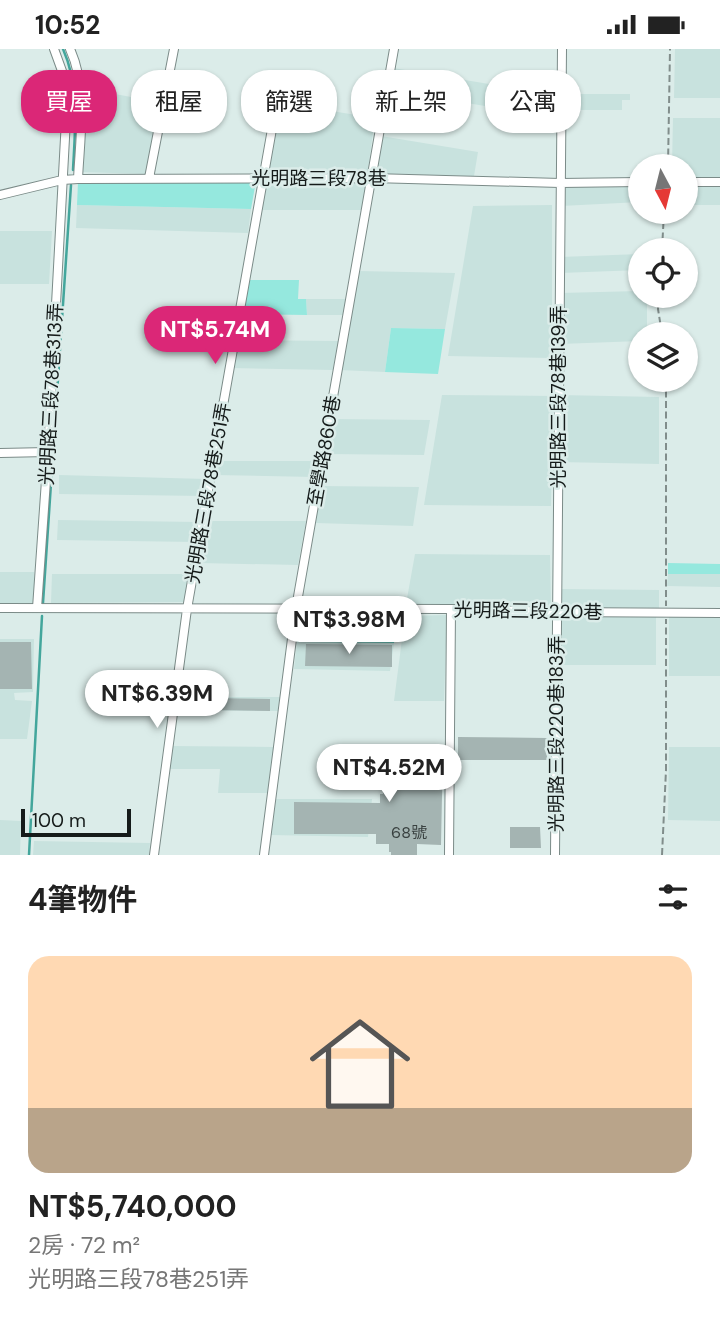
<!DOCTYPE html>
<html lang="zh-TW">
<meta charset="utf-8">
<style>
body{margin:0;font-family:"DM Sans","Noto Sans TC",sans-serif;background:#f2f2f2;color:#222;height:100vh;display:flex;flex-direction:column;font-size:26px;white-space:nowrap}
*{box-sizing:border-box;margin:0}
p{font-size:23px;color:#767676}
.icon{flex:none;width:38px;height:38px;fill:none;stroke:currentColor;stroke-width:2;stroke-linecap:round;stroke-linejoin:round}
.map{position:relative;height:806px;overflow:hidden}
.drawer{display:flex;flex-direction:column;background:#fff;flex:1}
.drawer>*{flex:none}
.banner{position:absolute;left:21px;top:21px;width:679px;height:63px;display:flex;gap:14px}
.needle{width:46px;rotate:173deg}
.buttons{position:absolute;left:628px;top:105px;display:grid;gap:14px}
.buttons a{display:grid;place-items:center;width:70px;height:70px;border-radius:50%;background:#fff;box-shadow:0 2px 5px #0004;font-size:35px}
.scale{position:absolute;left:21px;bottom:18px;width:110px;box-sizing:border-box;padding-left:7px;border:4px solid #151b1a;border-top:0;font-size:19px;line-height:24px;white-space:nowrap;color:#151b1a;-webkit-text-stroke:5px #dbece9;paint-order:stroke}
.price{position:absolute;translate:-50% -60px;padding:0 16px;border-radius:24px;background:#fff;color:#222;font-size:23px;line-height:46px;filter:drop-shadow(0 2px 4px #0008)}
.price::after{content:'';position:absolute;left:50%;top:42px;width:21px;height:16px;margin-left:-10px;background:inherit;clip-path:polygon(0 0,100% 0,50% 100%)}
.price.on{background:#db2777;color:#fff}
ul{padding:0;list-style:none}
li{display:grid;align-content:center;gap:14px;height:371px;padding:0 28px}
li span{display:grid;place-items:center;height:217px;border-radius:21px;color:#555}
li>.icon{margin-inline-start:auto}
span .icon{width:126px;height:126px;fill:#fffc;stroke-width:1}
li b{font-size:30px}
h2{display:flex;justify-content:space-between;align-items:center;height:84px;padding:0 28px;font-size:30px}
.pill{padding:0 24px;border-radius:28px;background:#fff;box-shadow:0 2px 5px #0004;font-size:24px;line-height:63px}
.pill.on{background:#db2777;color:#fff}
.status{display:flex;justify-content:space-between;align-items:center;height:49px;padding:0 35px;background:#fff;direction:ltr}
.status svg{height:19px;fill:currentColor}
.map>svg:first-child{display:block}
</style>
<div class="status"><b>10:52</b><svg viewBox="0 0 49 12"><path d="M0 12V9h3v3zM5 12V6h3v6zM10 12V3h3v9zM15 12V0h3v12zM26 1h20v11H26zM47 4h2v5h-2z"/></svg></div>
<div class="map">
<svg width="720" height="806" viewBox="0 0 720 806">
<rect width="100%" height="100%" fill="#dbece9"/>
<!-- built -->
<path fill="#c8e2de" d="M675,0H720V49H674Z
M393,19L489,35L485,57L395,42L393,47L388,46Z
M84,39L157,53L147,125L79,123Z
M494,41H557V59H494Z
M562,45H630V51H622V61H562Z
M275,53L375,69L367,128L263,127Z
M673,69H720V130H686V117H672Z
M381,87L478,103L474,127L382,125L375,120Z
M263,133H366L362,161H259Z
M563,135L640,137V153L561,157Z
M686,136H720V156H686Z
M77,156L251,160L248,184L76,179Z
M552,156V309L448,307L473,157Z
M0,182H52L49,235H0Z
M640,205V221L560,224V208Z
M358,222L455,224L445,280L391,279L385,323L340,321Z
M640,242V247H647V285H640V292L560,295V244Z
M306,250H347L345,266H307Z
M237,291L338,292L333,321L231,319Z
M442,346L553,347L551,457L424,456Z
M559,346L659,348V415L558,413Z
M332,370L430,371L424,406L326,405Z
M216,412H316L314,428L214,426Z
M59,426L206,430L204,447L59,445Z
M320,437L419,438L413,477L316,474Z
M58,471L198,473L196,493L57,491Z
M206,472H306L298,516L199,514Z
M415,505L550,506L551,556L406,555Z
M0,523H34V554H0Z
M52,525H189L185,553L51,554Z
M668,525H720V538L667,537Z
M558,540L659,541V559L558,558Z
M447,566L444,652H394L405,567Z
M656,566V616H558V567Z
M669,566L720,567V627H669Z
M0,590H34L33,643L14,644L15,651L32,652L27,690H0Z
M297,593L394,594L390,622L294,620Z
M178,648H282L279,662L177,661Z
M171,697L274,698L269,744H218L220,720H169Z
M669,698H720V772L668,771Z
M276,750H372L368,788L271,786Z
M0,771L21,772L20,806H0Z
M34,792L150,794L149,806H33Z"/>
<!-- green -->
<path fill="#95e8de" d="M256,132L251,160L77,156L78,133Z
M246,231H299L298,250H306L307,266L242,265Z
M391,279L445,280L438,325L385,323Z
M668,514L720,515V525H668Z"/>
<!-- forest -->
<path fill="#67c8bd" d="M299,563L398,564L394,594L297,593Z"/>
<g fill="none" stroke-linecap="round" stroke-linejoin="round">
<!-- stream -->
<path stroke="#43a69c" stroke-width="2.5" d="M63,0C80,38 75,80 73,121
M43,554L71,136
M29,806L42,567"/>
</g>
<!-- building -->
<path fill="#a4b4b2" d="M0,593H31L32,640H0Z
M306,595L392,596V618L305,617Z
M209,649L270,650V662L209,661Z
M458,688L547,689V711H458Z
M386,695L443,697L441,796L417,795V806H391V803H389V795H376V785H294V753L380,754V745H383L384,722H386Z
M510,778H540L541,799H510Z"/>
<g fill="none" stroke-linecap="round" stroke-linejoin="round">
<!-- minor casing -->
<g stroke="#7b8b88" stroke-width="10">
<path id="minor" d="M70,0C88,39 80,88 78,130
M149,129L174,0
M686,133H720
M0,146L62,131L78,130L372,129L560,134L640,133
M0,404L48,403
M0,559L451,560L557,563L720,564
M37,559L48,403L67,52L66,33L54,0
M154,806L187,560L272,80
M264,806L296,559L394,0
M449,806L451,560
M555,806L562,0"/>
</g>
<!-- path -->
<path stroke="#818d8b" stroke-width="2" stroke-dasharray="7 3.5" stroke-linecap="butt" d="M668,117L670,0
M662,201L664,163
M659,247L658,260L662,285
M666,331V557
M662,806L666,721V570"/>
<!-- minor -->
<use href="#minor" stroke="#fff" stroke-width="8"/>
</g>
<g text-anchor="middle" dominant-baseline="central" stroke-width="5" stroke-linejoin="round" paint-order="stroke">
<!-- number labels -->
<g font-size="16" fill="#394140">
<text x="409" y="783">68號</text>
</g>
<!-- street labels -->
<g font-size="19" fill="#151b1a" stroke="#dbece9">
<text x="319" y="129">光明路三段78巷</text>
<text transform="translate(51 345) rotate(-87)">光明路三段78巷313弄</text>
<text transform="translate(558 348) rotate(-90)">光明路三段78巷139弄</text>
<text transform="translate(324 402) rotate(-80)">至學路860巷</text>
<text transform="translate(208 444) rotate(-80)">光明路三段78巷251弄</text>
<text transform="translate(528 562) rotate(1)">光明路三段220巷</text>
<text transform="translate(556 685) rotate(-90)">光明路三段220巷183弄</text>
</g>
</g>
</svg>
<div class="buttons">
<a><svg class="needle" viewBox="-14 -14 28 28"><path d="M0-13l5 13h-10z" fill="#e53935"/><path d="M0 13l5-13h-10z" fill="#767676"/></svg></a>
<a><svg class="icon" aria-label="locate" viewBox="0 0 24 24"><circle cx="12" cy="12" r="6"/><path d="M12 2v4M12 18v4M2 12h4M18 12h4"/></svg></a>
<a><svg class="icon" aria-label="layers" viewBox="0 0 24 24"><path d="M12 4l9 5-9 5-9-5zM3 14l9 5 9-5"/></svg></a>
</div>
<div class="scale">100 m</div>
<b class="price on" style="left:215px;top:317px">NT$5.74M</b>
<b class="price" style="left:349px;top:607px">NT$3.98M</b>
<b class="price" style="left:157px;top:681px">NT$6.39M</b>
<b class="price" style="left:389px;top:755px">NT$4.52M</b>
<div class="banner">
<a class="pill on">買屋</a>
<a class="pill">租屋</a>
<a class="pill">篩選</a>
<a class="pill">新上架</a>
<a class="pill">公寓</a>
</div>
</div>
<section class="drawer">
<h2>4筆物件<svg class="icon" aria-label="filters" viewBox="0 0 24 24"><path d="M4 7h16M4 17h16"/><circle cx="9" cy="7" r="2"/><circle cx="15" cy="17" r="2"/></svg></h2>
<ul>
<li><span style="background:linear-gradient(#ffd9b3 70%,#b9a48a 0)"><svg class="icon" aria-label="home" viewBox="0 0 24 24"><path d="M3 11l9-7 9 7M6 9v11h12V9"/></svg></span><div><b>NT$5,740,000</b><p>2房 · 72 m²</p><p>光明路三段78巷251弄</p></div></li>
</ul>
</section>
